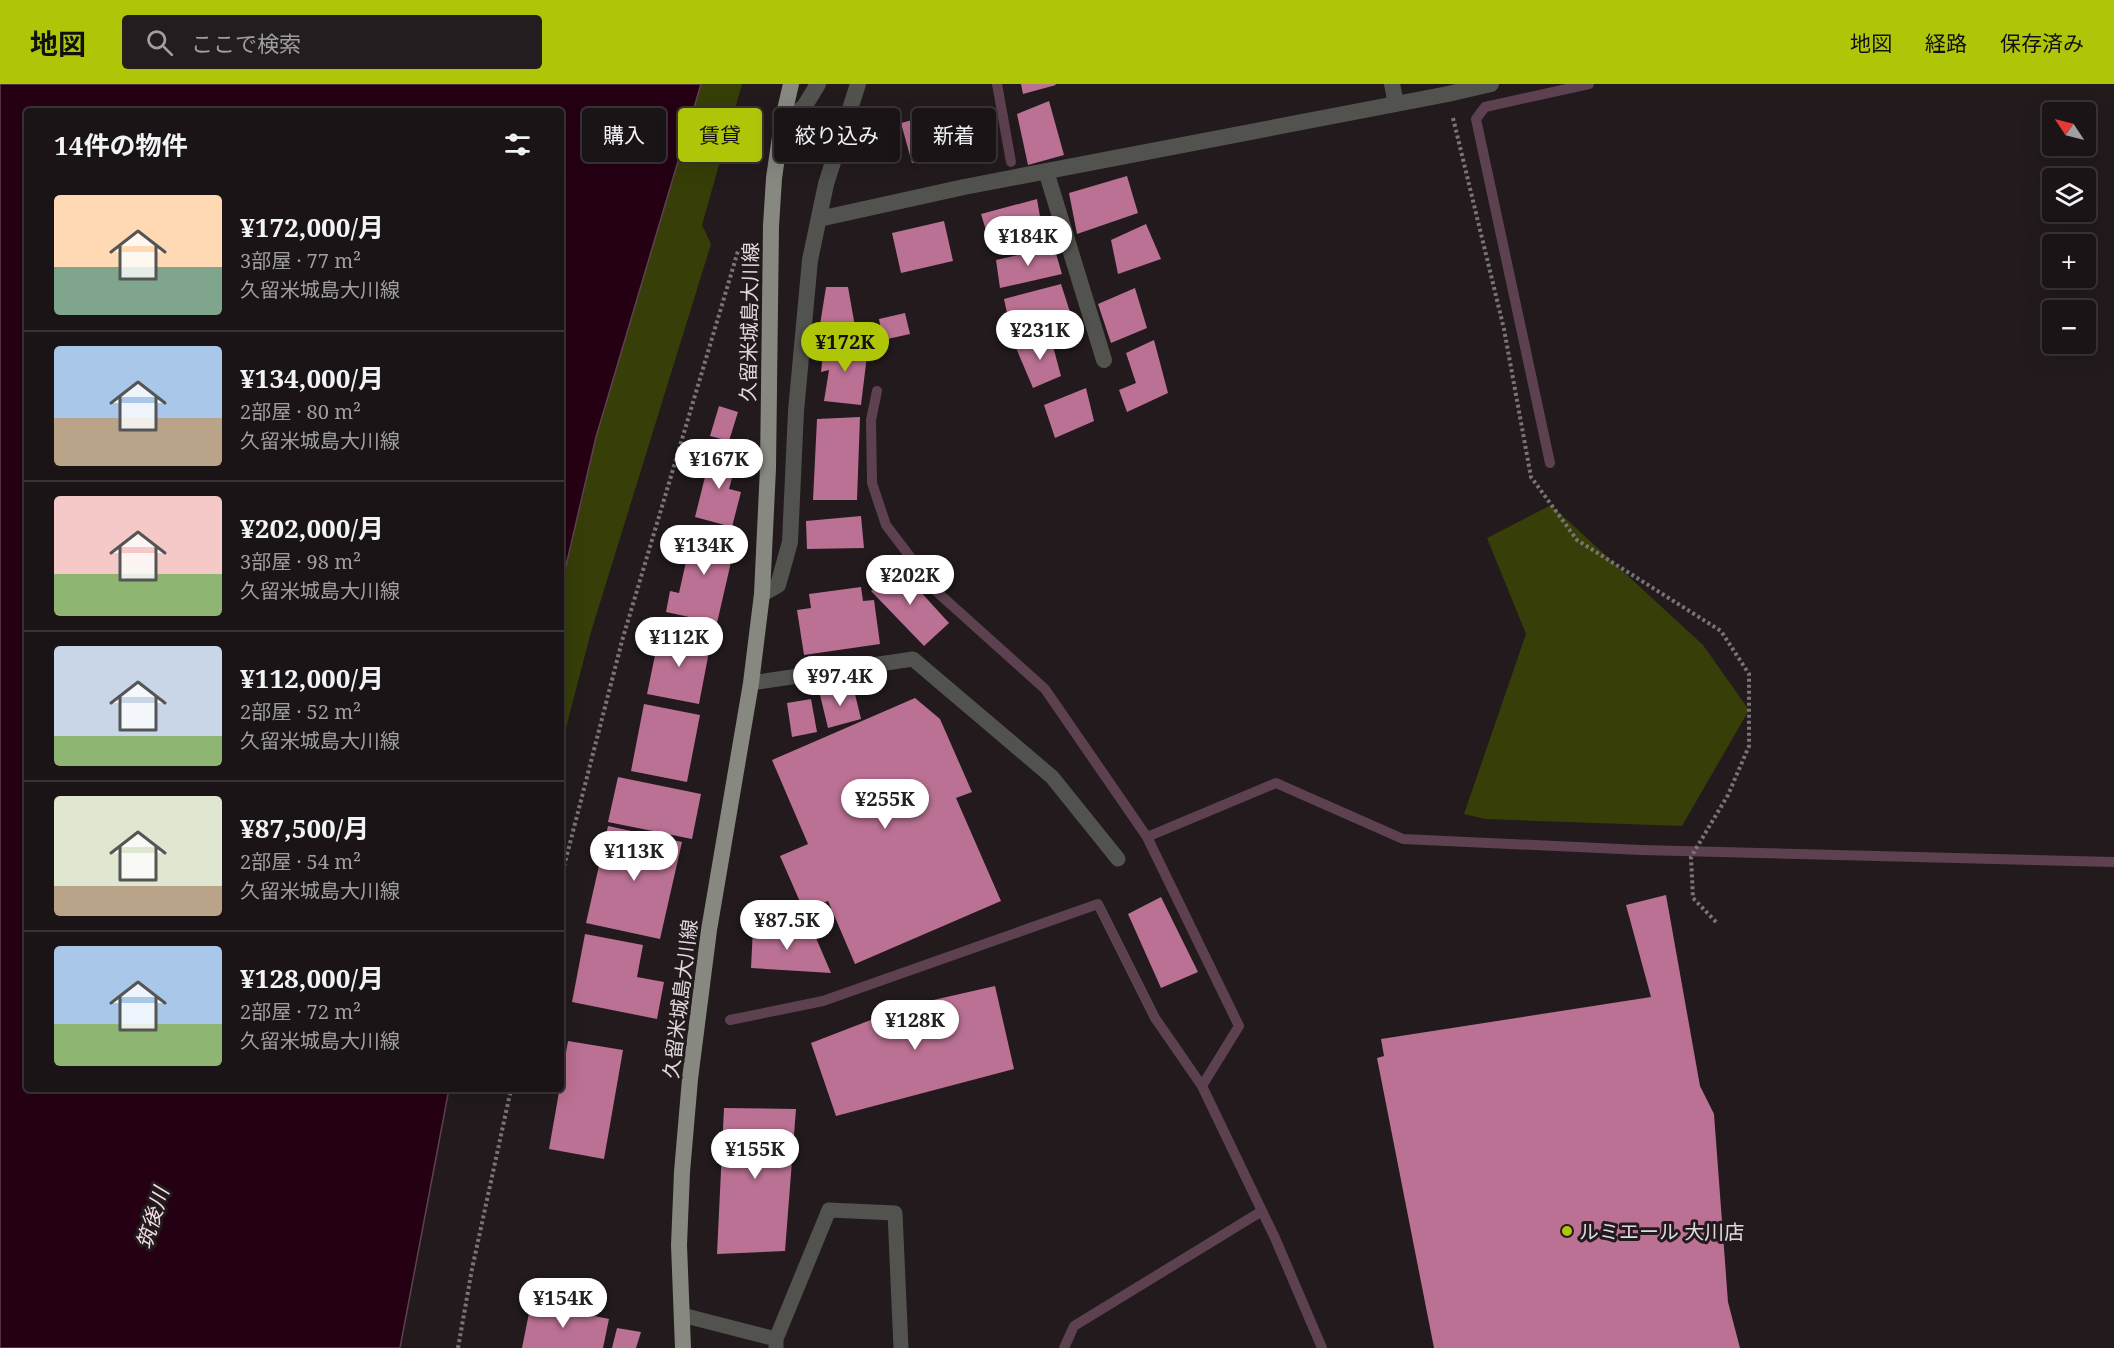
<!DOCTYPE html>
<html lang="ja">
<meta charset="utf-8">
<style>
body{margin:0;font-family:"Noto Serif","Noto Sans JP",serif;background:#231d1f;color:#f1f3f6;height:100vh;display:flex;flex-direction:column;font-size:22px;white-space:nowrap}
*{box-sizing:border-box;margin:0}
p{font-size:20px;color:#9f9ea1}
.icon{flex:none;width:33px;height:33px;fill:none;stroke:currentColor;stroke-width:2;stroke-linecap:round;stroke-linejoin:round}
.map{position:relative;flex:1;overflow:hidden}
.sheet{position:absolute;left:24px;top:24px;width:540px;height:984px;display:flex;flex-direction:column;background:#1a1416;border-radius:6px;box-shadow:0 6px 24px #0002,0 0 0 2px #383335}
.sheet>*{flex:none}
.hud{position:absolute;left:582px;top:24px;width:570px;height:54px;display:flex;gap:12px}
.needle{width:39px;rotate:305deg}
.buttons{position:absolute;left:2042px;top:18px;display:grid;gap:12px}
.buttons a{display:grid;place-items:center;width:54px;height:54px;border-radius:6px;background:#1a1416;box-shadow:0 6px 24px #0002,0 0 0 2px #383335;font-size:30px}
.price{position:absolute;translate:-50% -51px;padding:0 14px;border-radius:21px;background:#fff;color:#222;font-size:20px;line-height:39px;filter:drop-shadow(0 2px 3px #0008)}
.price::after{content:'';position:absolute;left:50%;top:36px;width:18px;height:14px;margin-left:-9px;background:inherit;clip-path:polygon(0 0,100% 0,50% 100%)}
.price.selected{background:#afc507;color:#111}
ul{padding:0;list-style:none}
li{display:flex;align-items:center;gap:18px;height:150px;padding:0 30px}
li+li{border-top:2px solid #383335}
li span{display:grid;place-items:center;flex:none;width:168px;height:120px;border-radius:6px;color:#555}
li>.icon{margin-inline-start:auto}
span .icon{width:72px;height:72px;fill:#fffc;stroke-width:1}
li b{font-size:26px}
h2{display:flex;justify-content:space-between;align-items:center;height:72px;padding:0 30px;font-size:26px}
.tag{padding:0 21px;border-radius:6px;background:#1a1416;box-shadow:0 6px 24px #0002,0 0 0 2px #383335;font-size:21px;line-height:54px}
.tag.selected{background:#afc507;color:#111}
header{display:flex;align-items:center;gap:36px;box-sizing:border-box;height:84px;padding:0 30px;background:#afc507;color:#111}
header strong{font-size:28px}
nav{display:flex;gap:33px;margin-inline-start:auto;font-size:21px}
.search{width:420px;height:54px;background:#231d1f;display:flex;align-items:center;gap:15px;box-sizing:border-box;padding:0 21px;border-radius:6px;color:#9f9ea1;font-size:22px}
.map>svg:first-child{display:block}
</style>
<header>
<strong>地図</strong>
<div class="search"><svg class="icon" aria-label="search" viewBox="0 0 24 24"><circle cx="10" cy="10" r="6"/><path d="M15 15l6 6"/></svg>ここで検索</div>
<nav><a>地図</a><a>経路</a><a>保存済み</a></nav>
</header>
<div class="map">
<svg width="2114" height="1264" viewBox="0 0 2114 1264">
<rect width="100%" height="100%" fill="#221a1d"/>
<!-- green -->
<path fill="#373e08" d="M676,0H742L702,141L711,160L591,548L561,663V314Z
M1551,421L1703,561L1749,626L1682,742L1485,735L1464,730L1526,550L1487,454Z"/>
<!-- water -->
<path fill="#250013" stroke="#5d4150" stroke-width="1.5" d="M0,0H701L596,353L561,503V27H27V1005H449L400,1264H0Z"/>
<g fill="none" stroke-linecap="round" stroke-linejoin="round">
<!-- stream -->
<path stroke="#5d4150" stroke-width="10" d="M997,0L1011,78
M877,307L871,336L872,399L886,441L937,508L1045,605L1147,753L1239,942L1202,1002L1275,1154L1322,1264
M1550,379L1476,35L1485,23L1589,0
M1147,753L1276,699L1403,755L1641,766L2114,778
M730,936L823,917L1098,820L1155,934L1202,1002
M1064,1264L1074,1242L1262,1127"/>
</g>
<!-- building -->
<path fill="#bb7194" d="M1021,0H1055L1056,1L1023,10Z
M1049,17L1064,71L1028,81L1017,30Z
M931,31L942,71L912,79L901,39Z
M1127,92L1138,129L1077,150L1069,109Z
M1037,115L1043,150L992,166L981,130Z
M944,137L953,177L901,189L892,149Z
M1146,140L1161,175L1118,190L1111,156Z
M1054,163L1062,190L1000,204L996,176Z
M1061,200L1071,231L1011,248L1004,215Z
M826,203H848L856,248L819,247Z
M1135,204L1147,244L1111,259L1098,220Z
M905,229L910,250L883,256L879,235Z
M1050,251L1061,292L1033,304L1016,264Z
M1154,256L1168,309L1127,328L1119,306L1136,299L1126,269Z
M824,261L868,263L861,321L824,317L829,286L821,288Z
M1086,304L1094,337L1055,354L1044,321Z
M719,322L738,328L729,357L710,352Z
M860,333L857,416H813L817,335Z
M712,365L738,372L729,405L741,408L732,443L695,433Z
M861,432L864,464L807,465L806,437Z
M694,442L737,452L717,539L666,528L670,507L679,509Z
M897,482L949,539L924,562L871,507Z
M861,503L863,517L874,516L880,560L804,571L797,526L811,524L809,510Z
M660,547L711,557L699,620L647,610Z
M853,602L861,635L828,644L820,611Z
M915,614L940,635L972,708L956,714L1001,817L855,880L828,817L804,827L780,772L808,760L772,676Z
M811,615L817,648L792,653L787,619Z
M644,620L700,631L687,698L631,687Z
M618,693L701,710L692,755L608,738Z
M608,742L682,758L660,855L586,839Z
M1666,811L1700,1002L1714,1030L1728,1218L1740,1264H1434L1377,974L1384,972L1381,955L1651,913L1626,821Z
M1161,813L1198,888L1161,904L1128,830Z
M753,844L813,847L831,889L751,884Z
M585,850L643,861L637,893L664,898L657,935L572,918Z
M995,902L1014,985L836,1032L811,959L907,922Z
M568,957L623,966L604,1075L549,1065Z
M724,1024L796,1025L785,1167L717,1170Z
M531,1219L609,1235L603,1264H522Z
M617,1244L641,1248L636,1264H612Z"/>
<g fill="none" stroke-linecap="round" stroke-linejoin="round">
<!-- path -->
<path stroke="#7b7477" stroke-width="4" stroke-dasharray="3 3" stroke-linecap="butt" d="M1453,34L1504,245L1531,393L1577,456L1721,547L1749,590V662L1728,711L1691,773L1693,814L1717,839
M561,794L622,557L738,167L745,159
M458,1264L472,1185L511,1005"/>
<!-- service -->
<path stroke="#52534f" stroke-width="15" d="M751,599L913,575L1052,693L1118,775
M682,1231L776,1255V1264
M776,1255L829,1126L895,1129L901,1264"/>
<!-- minor -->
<path stroke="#52534f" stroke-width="16" d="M1392,0L1396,20
M782,39L804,23L818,0
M1046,87L1104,276
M819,135L964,103L1448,10L1491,0
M762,510L778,501L790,458L796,327L810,176L826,100L858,0"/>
<!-- primary -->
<path stroke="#878981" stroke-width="16" d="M683,1264L679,1161L682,1088L690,995L709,846L751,599L762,510L768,384L771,142L774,94L782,39L791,0"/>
</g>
<!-- markers -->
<circle fill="#afc507" stroke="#221a1d" stroke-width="2" cx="1567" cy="1147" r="6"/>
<g text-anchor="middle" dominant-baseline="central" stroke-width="6" stroke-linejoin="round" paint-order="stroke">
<!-- street labels -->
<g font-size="20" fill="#e0dadd" stroke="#221a1d">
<text transform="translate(749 238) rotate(-89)">久留米城島大川線</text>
<text transform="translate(680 915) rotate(-83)">久留米城島大川線</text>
</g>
<!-- poi labels -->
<g font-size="20" fill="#e0dadd" stroke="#221a1d" text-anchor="start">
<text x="1579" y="1147">ルミエール 大川店</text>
</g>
<!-- water labels -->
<g font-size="21" font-style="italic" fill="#f2dde5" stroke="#221a1d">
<text transform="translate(152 1134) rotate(-73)">筑後川</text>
</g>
</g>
</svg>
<div class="buttons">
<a><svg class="needle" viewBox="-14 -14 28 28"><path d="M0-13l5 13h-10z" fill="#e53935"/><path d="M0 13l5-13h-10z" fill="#9f9ea1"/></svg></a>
<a><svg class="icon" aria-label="layers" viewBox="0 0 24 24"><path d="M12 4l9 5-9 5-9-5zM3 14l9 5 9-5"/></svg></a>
<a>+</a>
<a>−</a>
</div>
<b class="price" style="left:1028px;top:183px">¥184K</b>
<b class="price" style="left:1040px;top:277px">¥231K</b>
<b class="price selected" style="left:845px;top:289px">¥172K</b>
<b class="price" style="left:719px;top:406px">¥167K</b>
<b class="price" style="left:704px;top:492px">¥134K</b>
<b class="price" style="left:910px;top:522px">¥202K</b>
<b class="price" style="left:679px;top:584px">¥112K</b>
<b class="price" style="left:840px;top:623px">¥97.4K</b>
<b class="price" style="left:885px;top:746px">¥255K</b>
<b class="price" style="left:634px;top:798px">¥113K</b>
<b class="price" style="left:787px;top:867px">¥87.5K</b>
<b class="price" style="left:915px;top:967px">¥128K</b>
<b class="price" style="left:755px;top:1096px">¥155K</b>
<b class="price" style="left:563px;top:1245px">¥154K</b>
<div class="hud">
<a class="tag">購入</a>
<a class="tag selected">賃貸</a>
<a class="tag">絞り込み</a>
<a class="tag">新着</a>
</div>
<section class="sheet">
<h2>14件の物件<svg class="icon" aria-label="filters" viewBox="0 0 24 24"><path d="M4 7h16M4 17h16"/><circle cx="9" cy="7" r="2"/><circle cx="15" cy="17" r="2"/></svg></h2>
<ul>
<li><span style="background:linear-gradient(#ffd9b3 60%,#7fa58c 0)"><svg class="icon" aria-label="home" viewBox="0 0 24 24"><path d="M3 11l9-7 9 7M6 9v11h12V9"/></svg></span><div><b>¥172,000/月</b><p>3部屋 · 77 m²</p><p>久留米城島大川線</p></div></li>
<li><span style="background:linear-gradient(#a9c7e8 60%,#b9a48a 0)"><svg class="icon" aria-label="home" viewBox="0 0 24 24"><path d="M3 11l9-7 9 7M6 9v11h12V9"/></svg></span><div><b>¥134,000/月</b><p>2部屋 · 80 m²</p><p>久留米城島大川線</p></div></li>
<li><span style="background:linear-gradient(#f6c9c9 65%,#8fb573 0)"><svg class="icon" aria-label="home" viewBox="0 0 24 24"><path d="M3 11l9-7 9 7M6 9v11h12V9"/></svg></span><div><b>¥202,000/月</b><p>3部屋 · 98 m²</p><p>久留米城島大川線</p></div></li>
<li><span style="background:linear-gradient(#c9d6e8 75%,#8fb573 0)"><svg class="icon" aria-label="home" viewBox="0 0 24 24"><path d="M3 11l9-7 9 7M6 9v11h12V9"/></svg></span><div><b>¥112,000/月</b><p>2部屋 · 52 m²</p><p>久留米城島大川線</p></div></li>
<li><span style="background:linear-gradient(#dfe7d0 75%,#b9a48a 0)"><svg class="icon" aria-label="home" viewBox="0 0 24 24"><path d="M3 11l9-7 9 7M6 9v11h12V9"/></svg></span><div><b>¥87,500/月</b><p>2部屋 · 54 m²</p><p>久留米城島大川線</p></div></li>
<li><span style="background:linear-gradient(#a9c7e8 65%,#8fb573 0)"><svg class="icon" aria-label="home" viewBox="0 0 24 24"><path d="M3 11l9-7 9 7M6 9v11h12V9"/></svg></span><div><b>¥128,000/月</b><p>2部屋 · 72 m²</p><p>久留米城島大川線</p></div></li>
</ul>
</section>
</div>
